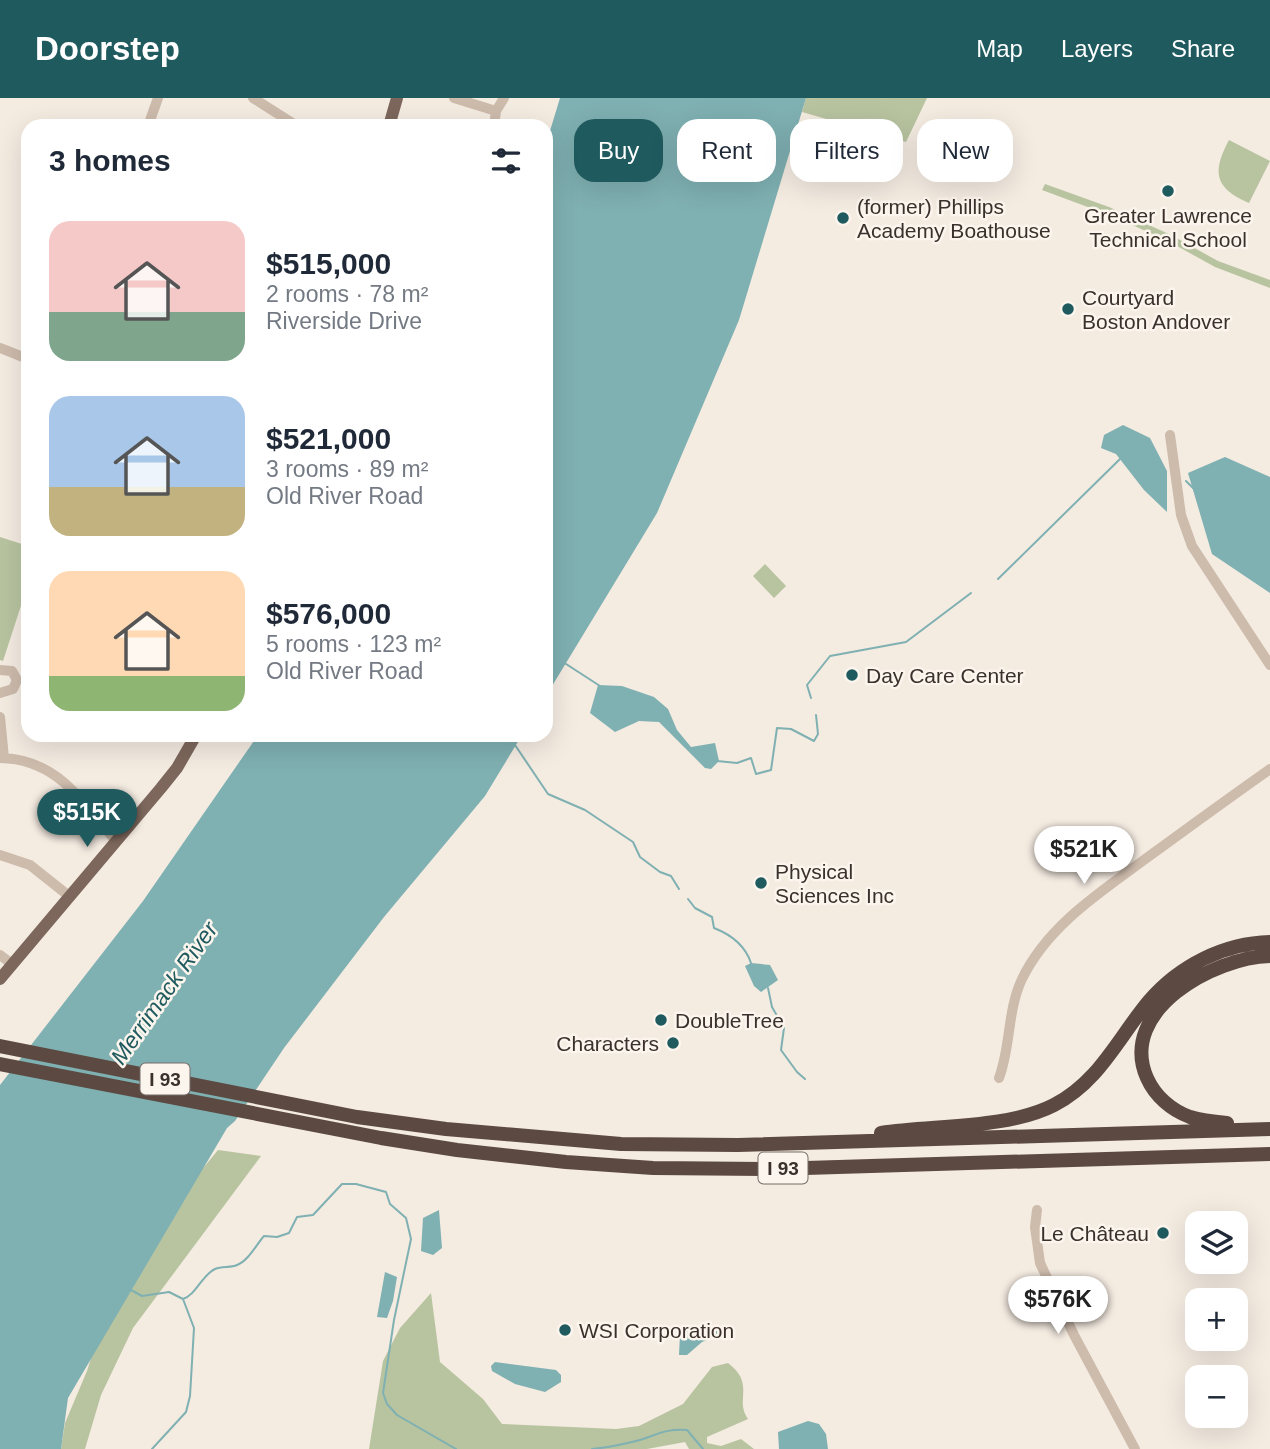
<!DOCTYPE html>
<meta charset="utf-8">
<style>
body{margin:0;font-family:Arial,sans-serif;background:#f2f2f3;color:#1f2937;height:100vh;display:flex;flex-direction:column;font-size:26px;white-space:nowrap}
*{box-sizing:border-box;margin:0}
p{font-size:23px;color:#747a83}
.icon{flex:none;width:38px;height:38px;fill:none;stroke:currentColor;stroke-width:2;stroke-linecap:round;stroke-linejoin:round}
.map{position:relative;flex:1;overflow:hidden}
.details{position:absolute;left:21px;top:21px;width:532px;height:623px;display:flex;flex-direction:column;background:#fff;border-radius:21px;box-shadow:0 7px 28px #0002}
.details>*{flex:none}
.guide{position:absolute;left:574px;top:21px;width:590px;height:63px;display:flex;gap:14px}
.tools{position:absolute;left:1185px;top:1113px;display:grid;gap:14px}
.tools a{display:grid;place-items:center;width:63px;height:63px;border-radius:14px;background:#fff;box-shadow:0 7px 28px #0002;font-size:35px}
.price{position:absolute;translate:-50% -60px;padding:0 16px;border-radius:24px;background:#fff;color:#222;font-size:23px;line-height:46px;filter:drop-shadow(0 2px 4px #0008)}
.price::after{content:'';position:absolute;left:50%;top:42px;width:21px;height:16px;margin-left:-10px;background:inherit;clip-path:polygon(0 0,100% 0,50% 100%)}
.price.selected{background:#1f5a5e;color:#fff}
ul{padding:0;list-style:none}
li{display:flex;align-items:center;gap:21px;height:175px;padding:0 28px}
li span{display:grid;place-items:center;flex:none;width:196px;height:140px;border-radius:21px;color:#555}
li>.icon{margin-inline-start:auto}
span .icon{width:84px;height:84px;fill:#fffc;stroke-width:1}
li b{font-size:30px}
h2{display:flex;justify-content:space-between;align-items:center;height:84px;padding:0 28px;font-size:30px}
.tag{padding:0 24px;border-radius:21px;background:#fff;box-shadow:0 7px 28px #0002;font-size:24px;line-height:63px}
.tag.selected{background:#1f5a5e;color:#fff}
header{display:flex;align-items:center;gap:42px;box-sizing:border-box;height:98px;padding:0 35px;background:#1f5a5e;color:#fff}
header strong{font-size:33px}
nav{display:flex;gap:38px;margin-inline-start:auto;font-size:24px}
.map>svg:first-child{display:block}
</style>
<header>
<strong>Doorstep</strong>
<nav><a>Map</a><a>Layers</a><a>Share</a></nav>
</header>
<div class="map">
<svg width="1270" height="1351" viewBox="0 0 1270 1351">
<rect width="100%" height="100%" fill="#f4ebe1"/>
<!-- green -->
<path fill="#b8c4a0" d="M806,0H927L906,44L802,14Z
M1229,42L1270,63L1249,105C1214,90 1212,74 1229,42Z
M1045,86L1109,109L1171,137L1218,163L1270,182V190L1215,169L1168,143L1112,118L1042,92Z
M0,439L28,448V486L3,563L0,562Z
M765,466L786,488L774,500L753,478Z
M218,1052L261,1058L133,1230L101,1297L85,1351H61L65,1325L87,1273L100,1231L150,1135Z
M431,1195L440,1264L483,1301L502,1326L616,1331L639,1328L683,1306L712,1269L728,1265C756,1286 734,1302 748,1321L707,1339V1345L721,1348L741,1341L754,1351H689L685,1344L647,1351H369L383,1263L400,1230Z"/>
<!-- water -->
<path fill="#7fb0b2" d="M560,0H806L739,222L657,415L546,598V46Z
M1123,327L1150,340L1167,373V414L1144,392L1116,356L1101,350L1104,337Z
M1225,359L1270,379V495L1212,456L1188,375Z
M598,587L622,588L654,599L668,611L677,632L691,649L715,645L719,663L711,671L705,670L659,624L639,623L615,634L590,615Z
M258,637H522L485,698L384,819L284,950L235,1023L227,1030L68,1300L61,1351H0V987L143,803Z
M751,865L770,867L778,882L761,894L754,888L745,868Z
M439,1112L442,1150L433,1157L421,1153L423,1120Z
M385,1174L397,1179L393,1203L387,1220L377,1219Z
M711,1231L732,1232L702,1244L687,1257H679L680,1236L682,1234Z
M495,1264L556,1272L561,1277V1284L545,1294L515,1286L492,1273L491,1268Z
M808,1323L819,1326L826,1336L828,1351H779L778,1334Z"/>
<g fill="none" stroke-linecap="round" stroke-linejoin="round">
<!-- stream -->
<path stroke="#7fb0b2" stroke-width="2" d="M1186,383L1195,392
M998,481L1120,361
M563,564L600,588
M811,600L807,587L830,558L906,544L971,495
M515,647L548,696L585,712L633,744L640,759L660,774L671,778L679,791
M717,663L737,665L751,660L756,676L771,672L777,630L791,631L814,643L818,636L816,617
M688,801L695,810L712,819L714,830C732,837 745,847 751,865
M768,890L772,909L784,930L781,952L797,974L805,981
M131,1192L142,1198L169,1194L183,1201C196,1197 202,1177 215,1171C222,1168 231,1170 237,1167C248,1163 256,1147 264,1138L277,1139L289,1135L297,1119L313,1117L342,1086H356L386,1094L390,1106L406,1120L411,1141L394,1222L383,1295L387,1306L397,1317L456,1351
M152,1351L186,1314L190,1298L194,1230L183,1201
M592,1351C605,1350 619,1347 632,1344C653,1340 661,1330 687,1332L703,1351"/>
<!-- minor -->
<path stroke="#cdbbac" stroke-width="10" d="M253,0L297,28
M454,0L496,13L504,0
M148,28L158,0
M494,28L496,13
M0,250L28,261
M1170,337L1181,417L1192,448L1270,567
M0,572L12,573L17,582L13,591L0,595
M0,619L4,660
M0,660C58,661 81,703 116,743
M0,757L30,767L69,798
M0,857L12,866
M999,980C1011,948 1007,913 1022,881C1048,827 1102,793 1148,759C1189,729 1229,700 1270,671
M1037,1112L1035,1129L1040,1165L1074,1237L1135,1351"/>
<!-- major -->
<path stroke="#7d675c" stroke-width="12" d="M389,28L397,0
M0,881L161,690L177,670L196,637"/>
<!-- highway -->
<path stroke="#5c4a42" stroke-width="14" d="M0,948L357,1019L446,1031L621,1046L738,1047L1270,1031
M0,966L381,1040L457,1052L566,1064L653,1070L773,1071L1270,1056
M1227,1025C1214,1024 1202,1023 1190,1019C1171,1012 1155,998 1147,980C1117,912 1215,859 1270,858
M881,1035C933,1027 1008,1031 1054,1007C1099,984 1118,940 1149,903C1179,868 1224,845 1270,844"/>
</g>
<!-- markers -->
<g fill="#1f5a5e" stroke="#fbf5ee" stroke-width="2.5">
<circle cx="1168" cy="93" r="7"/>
<circle cx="843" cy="120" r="7"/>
<circle cx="1068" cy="211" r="7"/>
<circle cx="852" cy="577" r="7"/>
<circle cx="761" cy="785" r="7"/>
<circle cx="661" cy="922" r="7"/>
<circle cx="673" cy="945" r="7"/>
<circle cx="1163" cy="1135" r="7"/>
<circle cx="565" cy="1232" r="7"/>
</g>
<g text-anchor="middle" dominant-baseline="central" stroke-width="5" stroke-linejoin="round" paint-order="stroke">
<!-- shield labels -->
<g fill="#fbf5ee" stroke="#756b66" stroke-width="2">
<rect x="140.5" y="965.5" width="49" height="31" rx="5"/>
<rect x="758.5" y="1054.5" width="49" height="31" rx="5"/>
</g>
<g font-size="19" font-weight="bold" fill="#3b302b">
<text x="165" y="981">I 93</text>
<text x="783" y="1070">I 93</text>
</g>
<!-- poi labels -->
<g font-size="21" fill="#3b302b" stroke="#fbf5ee" text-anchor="start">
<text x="857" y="108">(former) Phillips<tspan x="857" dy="24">Academy Boathouse</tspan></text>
<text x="1168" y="117" text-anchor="middle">Greater Lawrence<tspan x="1168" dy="24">Technical School</tspan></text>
<text x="1082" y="199">Courtyard<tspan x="1082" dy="24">Boston Andover</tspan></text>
<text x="866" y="577">Day Care Center</text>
<text x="775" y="773">Physical<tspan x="775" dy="24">Sciences Inc</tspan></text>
<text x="675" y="922">DoubleTree</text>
<text x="659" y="945" text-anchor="end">Characters</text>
<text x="1149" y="1135" text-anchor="end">Le Château</text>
<text x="579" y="1232">WSI Corporation</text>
</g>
<!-- water labels -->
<g font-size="23" font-style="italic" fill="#1f5a5e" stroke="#fbf5ee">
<text transform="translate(164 895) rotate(-55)">Merrimack River</text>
</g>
</g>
</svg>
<div class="tools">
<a><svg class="icon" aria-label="layers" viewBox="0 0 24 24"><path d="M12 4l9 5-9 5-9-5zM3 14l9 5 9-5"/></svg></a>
<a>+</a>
<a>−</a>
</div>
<b class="price selected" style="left:87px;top:751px">$515K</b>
<b class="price" style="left:1084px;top:788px">$521K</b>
<b class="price" style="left:1058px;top:1238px">$576K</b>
<div class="guide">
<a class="tag selected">Buy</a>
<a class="tag">Rent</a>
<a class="tag">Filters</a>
<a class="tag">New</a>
</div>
<section class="details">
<h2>3 homes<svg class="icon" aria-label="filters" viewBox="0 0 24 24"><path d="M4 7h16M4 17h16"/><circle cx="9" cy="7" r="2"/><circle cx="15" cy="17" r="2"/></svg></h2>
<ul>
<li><span style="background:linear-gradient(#f6c9c9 65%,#7fa58c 0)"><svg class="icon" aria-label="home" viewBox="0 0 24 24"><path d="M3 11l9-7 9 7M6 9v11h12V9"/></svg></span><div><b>$515,000</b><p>2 rooms · 78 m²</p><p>Riverside Drive</p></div></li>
<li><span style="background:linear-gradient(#a9c7e8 65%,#c2b280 0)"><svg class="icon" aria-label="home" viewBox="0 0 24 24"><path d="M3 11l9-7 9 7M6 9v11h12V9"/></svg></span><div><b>$521,000</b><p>3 rooms · 89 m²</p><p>Old River Road</p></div></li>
<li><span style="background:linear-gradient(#ffd9b3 75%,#8fb573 0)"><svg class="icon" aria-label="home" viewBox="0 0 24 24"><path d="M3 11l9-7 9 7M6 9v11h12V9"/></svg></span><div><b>$576,000</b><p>5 rooms · 123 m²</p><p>Old River Road</p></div></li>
</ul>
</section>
</div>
